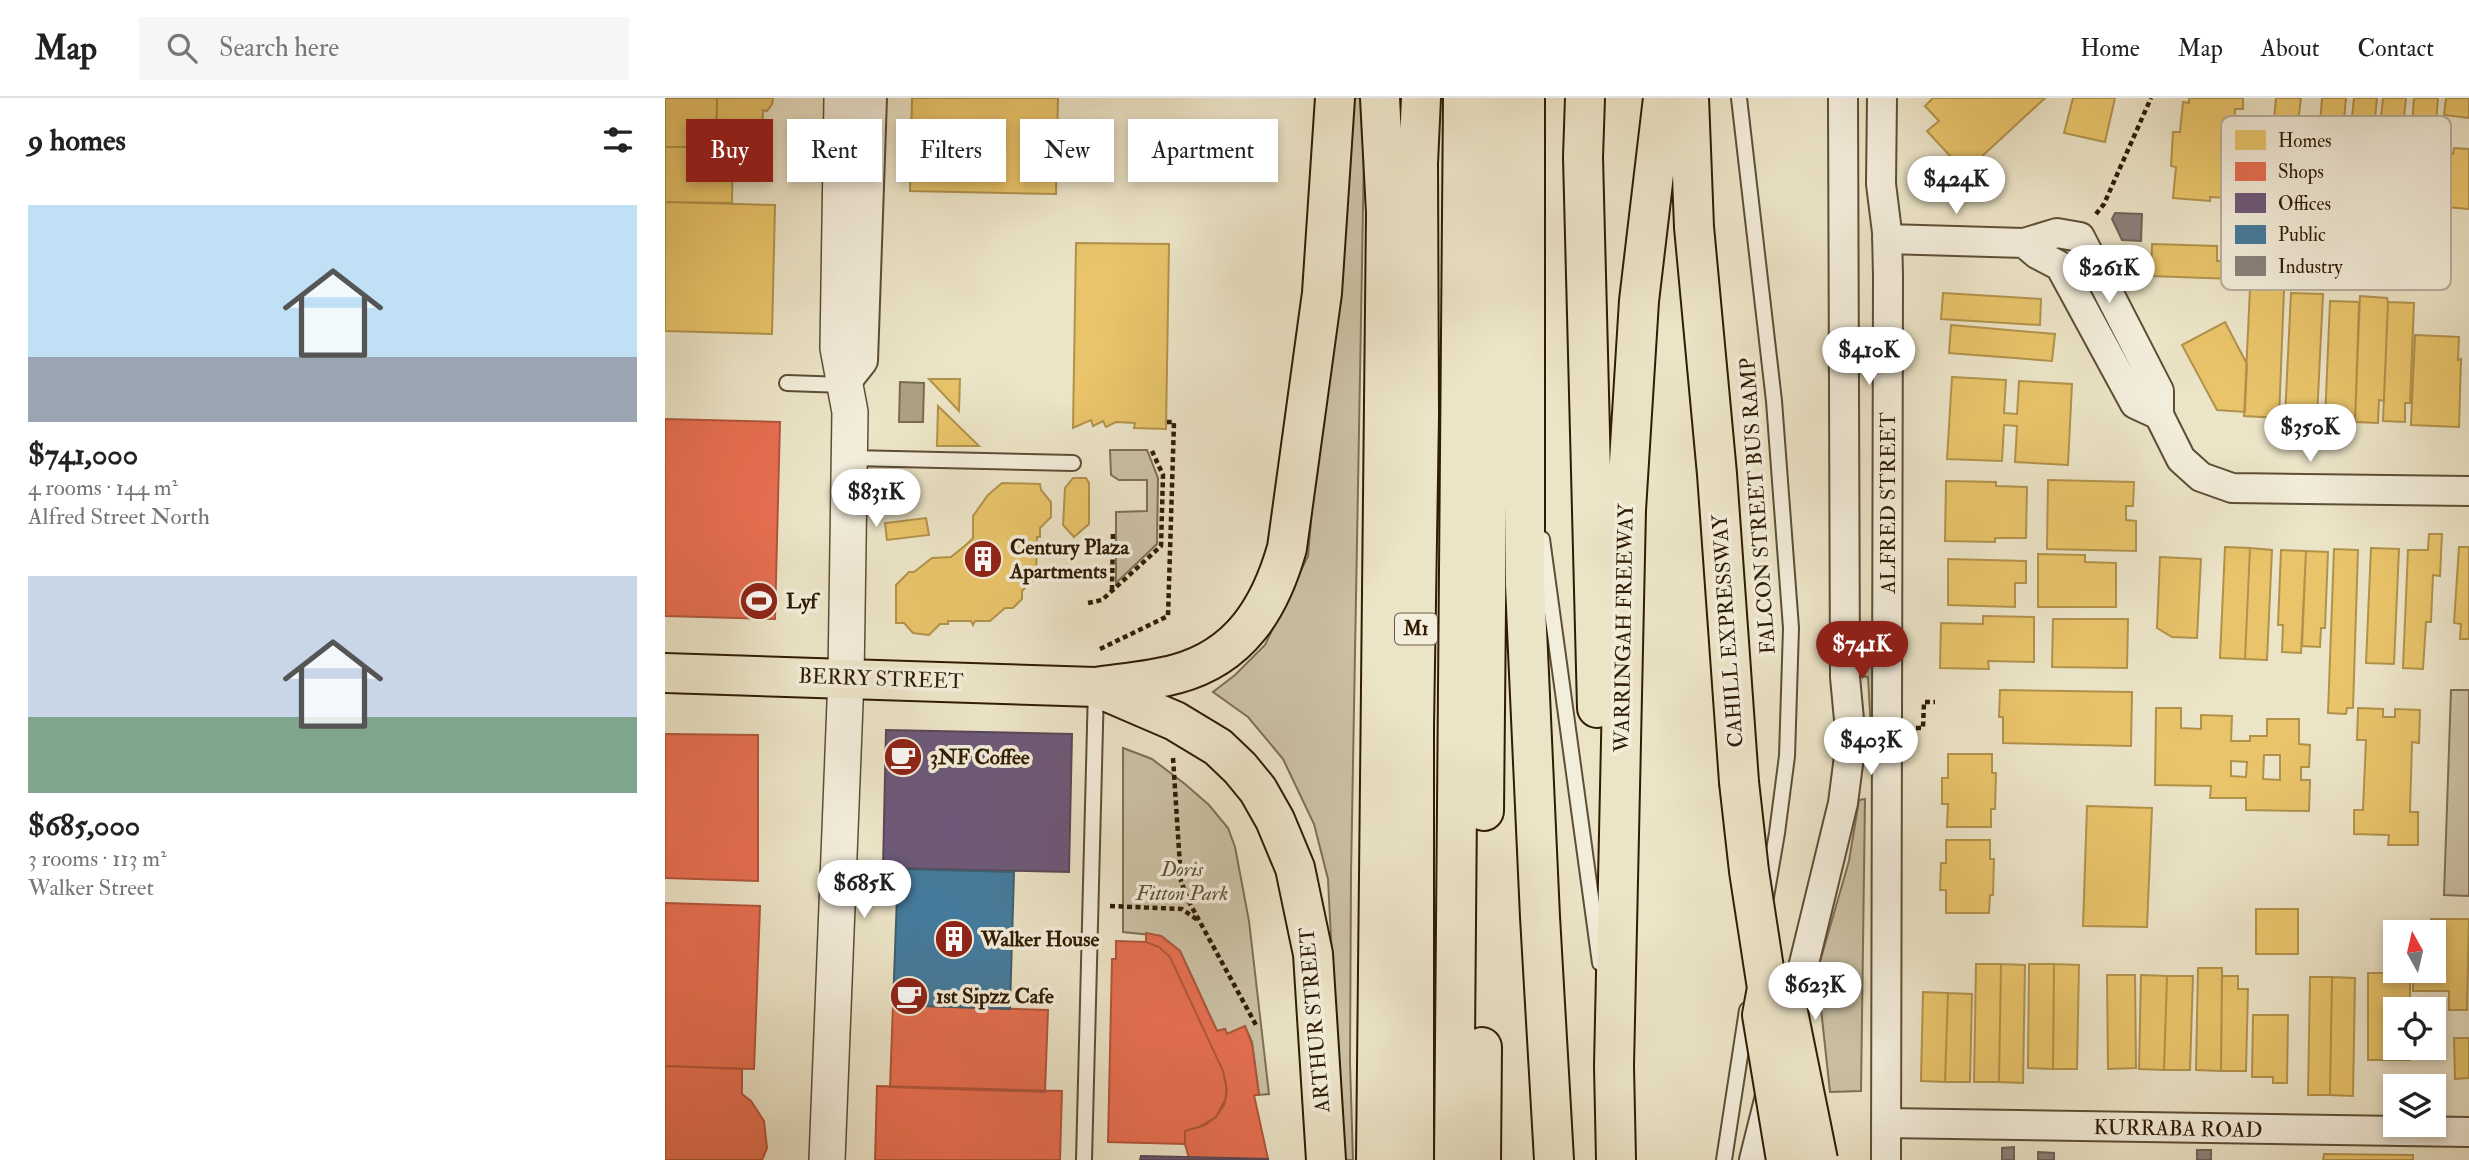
<!DOCTYPE html>
<meta charset="utf-8">
<style>
body{margin:0;font-family:"IM FELL Double Pica",serif;background:#f6f6f6;color:#222;height:100vh;display:flex;flex-direction:column;font-size:26px;white-space:nowrap}
*{box-sizing:border-box;margin:0}
p{font-size:23px;color:#767676}
.icon{flex:none;width:38px;height:38px;fill:none;stroke:currentColor;stroke-width:2;stroke-linecap:round;stroke-linejoin:round}
.map{position:relative;flex:1;overflow:hidden}
.details{display:flex;flex-direction:column;background:#fff;width:665px}
.details>*{flex:none}
.top-card{position:absolute;left:21px;top:21px;width:665px;height:63px;display:flex;gap:14px}
.needle{width:46px;rotate:352deg}
.fabs{position:absolute;left:1718px;top:822px;display:grid;gap:14px}
.fabs a{display:grid;place-items:center;width:63px;height:63px;border-radius:0px;background:#fff;box-shadow:0 4px 10px #0003;font-size:35px}
.price{position:absolute;translate:-50% -60px;padding:0 16px;border-radius:24px;background:#fff;color:#222;font-size:23px;line-height:46px;filter:drop-shadow(0 2px 4px #0008)}
.price::after{content:'';position:absolute;left:50%;top:42px;width:21px;height:16px;margin-left:-10px;background:inherit;clip-path:polygon(0 0,100% 0,50% 100%)}
.price.selected{background:#8f2418;color:#fff}
ul{padding:0;list-style:none}
li{display:grid;align-content:center;gap:14px;height:371px;padding:0 28px}
li span{display:grid;place-items:center;height:217px;border-radius:0px;color:#555}
li>.icon{margin-inline-start:auto}
span .icon{width:126px;height:126px;fill:#fffc;stroke-width:1}
li b{font-size:30px}
h2{display:flex;justify-content:space-between;align-items:center;height:84px;padding:0 28px;font-size:30px}
.pill{padding:0 24px;border-radius:0px;background:#fff;box-shadow:0 4px 10px #0003;font-size:24px;line-height:63px}
.pill.selected{background:#8f2418;color:#fff}
header{display:flex;align-items:center;gap:42px;box-sizing:border-box;height:98px;padding:0 35px;background:#fff;border-bottom:2px solid #e0e0e0}
header strong{font-size:33px}
nav{display:flex;gap:38px;margin-inline-start:auto;font-size:24px}
.search{width:490px;height:63px;background:#f6f6f6;display:flex;align-items:center;gap:18px;box-sizing:border-box;padding:0 24px;border-radius:0px;color:#767676;font-size:26px}
main{display:flex;flex:1;min-height:0}
.map>svg:first-child{display:block}
</style>
<header>
<strong>Map</strong>
<div class="search"><svg class="icon" aria-label="search" viewBox="0 0 24 24"><circle cx="10" cy="10" r="6"/><path d="M15 15l6 6"/></svg>Search here</div>
<nav><a>Home</a><a>Map</a><a>About</a><a>Contact</a></nav>
</header>
<main>
<section class="details">
<h2>9 homes<svg class="icon" aria-label="filters" viewBox="0 0 24 24"><path d="M4 7h16M4 17h16"/><circle cx="9" cy="7" r="2"/><circle cx="15" cy="17" r="2"/></svg></h2>
<ul>
<li><span style="background:linear-gradient(#bfe0f5 70%,#9aa5b1 0)"><svg class="icon" aria-label="home" viewBox="0 0 24 24"><path d="M3 11l9-7 9 7M6 9v11h12V9"/></svg></span><div><b>$741,000</b><p>4 rooms · 144 m²</p><p>Alfred Street North</p></div></li>
<li><span style="background:linear-gradient(#c9d6e8 65%,#7fa58c 0)"><svg class="icon" aria-label="home" viewBox="0 0 24 24"><path d="M3 11l9-7 9 7M6 9v11h12V9"/></svg></span><div><b>$685,000</b><p>3 rooms · 113 m²</p><p>Walker Street</p></div></li>
</ul>
</section>
<div class="map">
<svg width="1804" height="1062" viewBox="0 0 1804 1062">
<rect width="100%" height="100%" fill="#ece4c7"/>
<filter id="stains"><feTurbulence type="fractalNoise" baseFrequency=".00286" numOctaves="4"/><feColorMatrix values="0 0 0 0 .2 0 0 0 0 .09 0 0 0 0 .02 0 0 0 .5 -.17"/></filter>
<radialGradient id="worn" r=".72"><stop offset=".6" stop-color="#630" stop-opacity="0"/><stop offset="1" stop-color="#630" stop-opacity=".3"/></radialGradient>
<!-- green -->
<path fill="#ccc2a6" stroke="#7e6f55" stroke-width="2" d="M682,0H700L686,777L685,965L688,1062H677L663,781L649,726L618,661L583,619L548,594L570,577L600,547L643,458Z
M445,352H482L493,380L492,446L451,485V414L482,413V382H454L446,377Z
M1195,535H1205L1213,541L1216,650H1207L1203,579L1196,578Z
M1786,592H1804V798L1779,797Z
M458,650L487,661L520,686L544,707L563,730L570,749L584,823L604,996L594,997L587,944L580,928L562,936L560,931L552,933L515,853L496,838L458,834Z
M1200,701L1196,993L1165,994L1152,874L1184,763L1194,702Z"/>
<!-- water -->
<path fill="#aca085" stroke="#7a6b51" stroke-width="2" d="M235,284L259,285L258,324H234Z"/>
<!-- homes -->
<path fill="#e9c46a" stroke="#b1924b" stroke-width="2" fill-rule="evenodd" d="M0,0H52V49H0Z
M52,0H108L107,6L102,13L98,12L97,42L51,40Z
M247,0H393L391,96L245,93Z
M1268,0H1380L1300,74L1262,33L1274,23L1260,8Z
M1408,0H1450L1440,44L1399,35Z
M1524,0H1578V11H1570L1568,44H1560L1559,65L1566,66L1564,100L1545,99V103L1508,100L1511,69L1506,68L1508,34H1515L1518,4L1524,5Z
M1611,0H1636L1633,25L1609,22Z
M1657,0H1681L1675,67L1652,65Z
M1689,0H1712L1707,50L1684,48Z
M1718,0H1741L1737,38L1729,37L1727,53L1713,51Z
M1749,0H1773L1766,84L1743,82Z
M1781,0H1804V20L1779,17Z
M0,49H68L67,105L0,104Z
M1789,50L1804,51V111L1781,109L1783,87H1777L1779,56H1788Z
M0,104L110,107L107,236L0,233Z
M411,145L504,146L501,331L469,330L470,325L451,324L441,329L438,323L428,328L426,322L408,330Z
M1487,146L1552,148V163H1570L1569,181L1486,178Z
M1585,191L1619,192L1614,320L1579,318Z
M1278,195L1376,201L1375,227L1276,221Z
M1626,195L1658,196L1652,320L1620,319Z
M1695,198L1722,200L1723,204L1719,303L1714,302L1713,325L1690,324Z
M1665,203L1694,204L1690,324L1660,322Z
M1723,204L1749,205L1745,305H1740V324L1718,323Z
M1560,224L1582,266L1580,314L1552,312L1517,247Z
M1286,227L1390,236L1387,263L1284,255Z
M1750,237L1794,239L1793,262L1796,261L1794,329L1746,327Z
M1287,279L1341,282L1339,315L1352,316L1354,283L1407,286L1403,367L1350,364L1352,328L1339,327L1337,363L1282,361Z
M264,281H295L294,313Z
M273,308L314,348H272Z
M408,380H421L424,385V426L409,439L398,427L400,390Z
M1383,382L1469,384L1468,408H1461V422L1471,423V453L1382,451Z
M1281,383L1331,384V388L1362,389L1361,440H1330V444L1280,443Z
M337,385L375,386L376,392L386,404V419L375,430V439H372L371,479L357,493V501L348,510H340L325,523H310L308,527L306,523H283V526H275L264,537L248,535L239,525H231V487L244,474H249L267,460L286,459L302,446L308,440V418L323,397Z
M261,420L264,437L222,442L220,425Z
M1764,436H1777L1775,478L1768,477L1766,524H1761L1758,571L1738,570L1743,452H1763Z
M1560,449L1585,450L1580,561L1555,560Z
M1794,449H1804V541H1795L1796,526L1789,525Z
M1585,450L1607,452L1602,562L1580,561Z
M1706,450L1734,451L1729,566L1701,565Z
M1669,451L1693,452L1688,610H1682L1681,616L1663,615Z
M1616,452L1641,453L1636,555L1617,554L1618,527H1613Z
M1641,453L1663,454L1660,530H1656L1655,549L1637,548Z
M1373,456L1420,457V464L1451,465V509H1373Z
M1495,459L1536,461L1532,540L1507,539L1492,530Z
M1283,461L1361,463V485H1350V509L1283,507Z
M1318,518L1369,519V564L1323,563L1324,571L1275,570L1276,525L1318,526Z
M1388,521H1463L1462,570L1387,569Z
M1335,592L1467,594L1466,648L1338,645V619H1334Z
M1491,610H1516V630L1536,631V617L1567,618L1566,643H1585V638H1602V621H1634V646L1645,647L1644,669H1636V682H1645L1644,713L1581,712V700H1545L1546,688L1490,687ZM1599,657H1615V682L1598,681ZM1566,663L1582,664L1581,679L1566,678Z
M1693,610L1718,611V619H1730V611L1755,612L1754,645L1747,644L1745,714H1753V747H1723L1724,737L1689,736V712H1698L1701,642H1692Z
M1283,656H1327V675H1331L1330,711H1326V729H1282L1283,706H1277V680H1283Z
M1422,708L1487,710L1482,829L1418,828Z
M1281,742H1325V761H1329L1328,797H1325L1324,815H1281V792H1275L1276,765H1281Z
M1591,811H1633V856H1591Z
M1766,821H1804L1802,912H1784V893H1748V873H1769V835H1766Z
M1311,866H1336L1334,984H1309Z
M1336,866L1360,867L1358,985L1334,984Z
M1364,866H1389L1388,971L1363,970Z
M1389,866L1414,867L1412,971H1388Z
M1533,870H1557L1556,973L1531,972Z
M1703,875H1745V912H1731V950H1745V962H1703Z
M1442,877H1470L1471,970L1443,971Z
M1476,877L1502,878L1499,972L1474,971Z
M1502,878H1528L1525,972H1499Z
M1557,878H1573V891H1583L1581,973H1556Z
M1645,879H1667L1665,997H1643Z
M1667,879L1690,880L1688,998L1665,997Z
M1258,894L1283,895L1280,984L1256,983Z
M1283,895L1307,896L1305,984H1280Z
M1588,917H1623L1622,985H1608V979H1587Z
M1789,940H1804V980L1790,981Z
M1659,1056L1748,1057V1062H1658Z"/>
<!-- shops -->
<path fill="#e76f51" stroke="#b0563a" stroke-width="2" d="M0,321L115,324L110,521L0,518Z
M0,636L93,637V783L0,780Z
M0,805L95,808L89,971L0,968Z
M481,835L496,838L515,853L552,933L560,931L562,936L580,928L587,946L594,997H589L603,1061L524,1060L520,1046V1033L534,1029L551,1019L561,1000V986L558,973L505,859L494,849L481,844Z
M451,843L481,844L494,849L505,859L558,973L562,993L559,1007L551,1019L540,1027L520,1033V1046L443,1044L447,861H451Z
M228,907L383,912L380,994L225,989Z
M0,968L77,971V996L86,1003L99,1023L102,1050L97,1062H0Z
M212,988L397,993L395,1062H210Z"/>
<!-- offices -->
<path fill="#6d597a" stroke="#5a4757" stroke-width="2" d="M221,632L407,636L404,774L218,770Z
M476,1058L603,1061V1062H475Z"/>
<!-- public -->
<path fill="#457b9d" stroke="#3e5e6f" stroke-width="2" d="M233,771L349,774L345,911L228,907Z"/>
<!-- industry -->
<path fill="#8a817c" stroke="#6f6358" stroke-width="2" d="M1450,115L1477,116L1476,143L1457,142L1447,121Z
M1349,1049V1062H1337V1050Z
M1532,1052H1546V1062H1532Z
M1373,1054L1389,1055V1062H1373Z"/>
<g fill="none" stroke-linecap="round" stroke-linejoin="round">
<!-- service casing -->
<g stroke="#5e4e35" stroke-width="18">
<path id="service" d="M1074,0L1109,303L1126,530L1122,658L1112,735L1101,799
M122,285L179,287
M185,360L408,365
M877,441L935,865
M419,1062L431,590
M1059,1062L1082,912"/>
</g>
<!-- minor casing -->
<g stroke="#5e4e35" stroke-width="32">
<path id="minor" d="M1217,0L1216,86L1222,134L1223,178L1221,1062
M1222,141L1359,145L1392,135L1415,139L1494,293V317L1516,361L1536,379L1567,390L1804,393
M1359,145L1372,156L1395,168L1470,306L1494,317
M179,287L198,263L207,0
M1124,927L1178,705L1186,643L1180,579L1178,0
M1221,1025L1804,1034
M1089,1062L1106,994"/>
</g>
<!-- tertiary casing -->
<g stroke="#5e4e35" stroke-width="38">
<path id="tertiary" d="M162,1062L181,580L185,314L173,250L177,0"/>
</g>
<!-- primary casing -->
<g stroke="#2f1c04" stroke-width="42">
<path id="primary" d="M0,575L431,589L510,623L553,649L575,670L593,692L610,722L630,770L648,856L661,1062"/>
</g>
<!-- motorway casing -->
<g stroke="#2f1c04" stroke-width="42">
<path id="motorway" d="M860,0V487L875,819L889,1062
M920,0L918,59L932,610
M1024,0L1029,129L1052,376L1074,684
M431,589C458,585 485,583 511,576C575,559 605,510 622,450L657,195L670,0
M819,713L826,0
M711,1062L721,115L715,0
M749,1062V629L754,318L753,65L756,0
M789,1062L798,0
M816,1062L817,949
M951,1062L949,968L961,412L974,203L998,0"/>
</g>
<!-- path -->
<path stroke="#2f1c04" stroke-width="4.5" stroke-dasharray="5 3.5" stroke-linecap="butt" d="M1431,116L1439,106L1486,0
M447,492L448,435
M423,505L437,502L496,448L498,377L487,353
M435,551L503,518L509,324H502
M1251,630H1258L1259,604H1270
M508,660L516,783L523,802L591,927
M445,808L517,811L534,823"/>
<!-- service -->
<use href="#service" stroke="#f3eddb" stroke-width="14"/>
<!-- minor -->
<use href="#minor" stroke="#f3eddb" stroke-width="28"/>
<!-- tertiary -->
<use href="#tertiary" stroke="#f3eddb" stroke-width="35"/>
<!-- primary -->
<use href="#primary" stroke="#ece4c7" stroke-width="38"/>
<!-- motorway -->
<use href="#motorway" stroke="#ece4c7" stroke-width="38"/>
<!-- motorway-bridge casing -->
<g stroke="#2f1c04" stroke-width="42" stroke-linecap="butt">
<path id="motorway-bridge" d="M1074,684L1084,773L1102,890L1097,917L1121,1062
M1111,899L1122,909L1153,1062"/>
</g>
<!-- motorway-bridge -->
<use href="#motorway-bridge" stroke="#ece4c7" stroke-width="38"/>
</g>
<!-- icons -->
<defs>
<g id="building-disc" transform="scale(2.0125)"><circle r="9.5" fill="#8f2418" stroke="#f3eddb"/><path d="M-4-6H4V6H1V3H-1V6H-4ZM-2.5-4.3h1.7v1.8h-1.7ZM.8-4.3h1.7v1.8H.8ZM-2.5-1h1.7V.8h-1.7ZM.8-1h1.7V.8H.8Z" fill="#fff"/></g>
<g id="stadium-disc" transform="scale(2.0125)"><circle r="9.5" fill="#8f2418" stroke="#f3eddb"/><path d="M0-5a6.5 5 0 1 0 0 10a6.5 5 0 1 0 0-10ZM-3.5-1.8h7v3.6h-7Z" fill="#fff"/></g>
<g id="cafe-disc" transform="scale(2.0125)"><circle r="9.5" fill="#8f2418" stroke="#f3eddb"/><path d="M-5.5-4.5H6V0H3Q3 3.5 0 3.5H-2.5Q-5.5 3.5-5.5 0ZM3-3.2v2h1.7v-2ZM-6 4.5H4V6H-6Z" fill="#fff"/></g>
</defs>
<g fill-rule="evenodd">
<use href="#building-disc" x="318" y="461"/>
<use href="#stadium-disc" x="94" y="503"/>
<use href="#cafe-disc" x="238" y="659"/>
<use href="#building-disc" x="289" y="841"/>
<use href="#cafe-disc" x="244" y="898"/>
</g>
<g text-anchor="middle" dominant-baseline="central" stroke-width="7" stroke-linejoin="round" paint-order="stroke">
<!-- shield labels -->
<rect fill="#f3eddb" stroke="#6a5b44" stroke-width="2" x="730" y="515.5" width="42" height="31" rx="5"/>
<g font-size="19" font-weight="bold" fill="#2f1c04">
<text x="751" y="531">M1</text>
</g>
<!-- street labels -->
<g font-size="21" fill="#2f1c04" stroke="#f3eddb">
<text transform="translate(1223 405) rotate(-90)">ALFRED STREET</text>
<text transform="translate(1093 408) rotate(-94)">FALCON STREET BUS RAMP</text>
<text transform="translate(959 530) rotate(-89)">WARRINGAH FREEWAY</text>
<text transform="translate(1063 533) rotate(-94)">CAHILL EXPRESSWAY</text>
<text transform="translate(216 581) rotate(2)">BERRY STREET</text>
<text transform="translate(650 922) rotate(-95)">ARTHUR STREET</text>
<text transform="translate(1513 1031) rotate(1)">KURRABA ROAD</text>
</g>
<!-- poi labels -->
<g font-size="21" font-weight="bold" fill="#2f1c04" stroke="#f3eddb" text-anchor="start">
<text x="345" y="449">Century Plaza<tspan x="345" dy="24">Apartments</tspan></text>
<text x="121" y="503">Lyf</text>
<text x="265" y="659">3NF Coffee</text>
<text x="316" y="841">Walker House</text>
<text x="271" y="898">1st Sipzz Cafe</text>
</g>
<!-- park labels -->
<g font-size="21" font-style="italic" fill="#5e4e35" stroke="#f3eddb">
<text x="517" y="771">Doris<tspan x="517" dy="24">Fitton Park</tspan></text>
</g>
</g>
<!-- legend -->
<rect x="1556" y="18" width="230" height="174" rx="10" fill="#f3eddb" stroke="#b8ae9a" stroke-width="2"/>
<rect x="1570" y="32" width="31" height="20" fill="#e9c46a"/>
<rect x="1570" y="64" width="31" height="19" fill="#e76f51"/>
<rect x="1570" y="95" width="31" height="20" fill="#6d597a"/>
<rect x="1570" y="127" width="31" height="19" fill="#457b9d"/>
<rect x="1570" y="158" width="31" height="20" fill="#8a817c"/>
<g font-size="19" fill="#2f1c04">
<text x="1613" y="49">Homes</text>
<text x="1613" y="80">Shops</text>
<text x="1613" y="112">Offices</text>
<text x="1613" y="143">Public</text>
<text x="1613" y="175">Industry</text>
</g>
<rect width="100%" height="100%" filter="url(#stains)"/>
<rect width="100%" height="100%" fill="url(#worn)"/>
</svg>
<div class="fabs">
<a><svg class="needle" viewBox="-14 -14 28 28"><path d="M0-13l5 13h-10z" fill="#e53935"/><path d="M0 13l5-13h-10z" fill="#767676"/></svg></a>
<a><svg class="icon" aria-label="locate" viewBox="0 0 24 24"><circle cx="12" cy="12" r="6"/><path d="M12 2v4M12 18v4M2 12h4M18 12h4"/></svg></a>
<a><svg class="icon" aria-label="layers" viewBox="0 0 24 24"><path d="M12 4l9 5-9 5-9-5zM3 14l9 5 9-5"/></svg></a>
</div>
<b class="price" style="left:1291px;top:118px">$424K</b>
<b class="price" style="left:1444px;top:207px">$261K</b>
<b class="price" style="left:1204px;top:289px">$410K</b>
<b class="price" style="left:1645px;top:366px">$350K</b>
<b class="price" style="left:211px;top:431px">$831K</b>
<b class="price selected" style="left:1197px;top:583px">$741K</b>
<b class="price" style="left:1206px;top:679px">$403K</b>
<b class="price" style="left:199px;top:822px">$685K</b>
<b class="price" style="left:1150px;top:924px">$623K</b>
<div class="top-card">
<a class="pill selected">Buy</a>
<a class="pill">Rent</a>
<a class="pill">Filters</a>
<a class="pill">New</a>
<a class="pill">Apartment</a>
</div>
</div>
</main>
